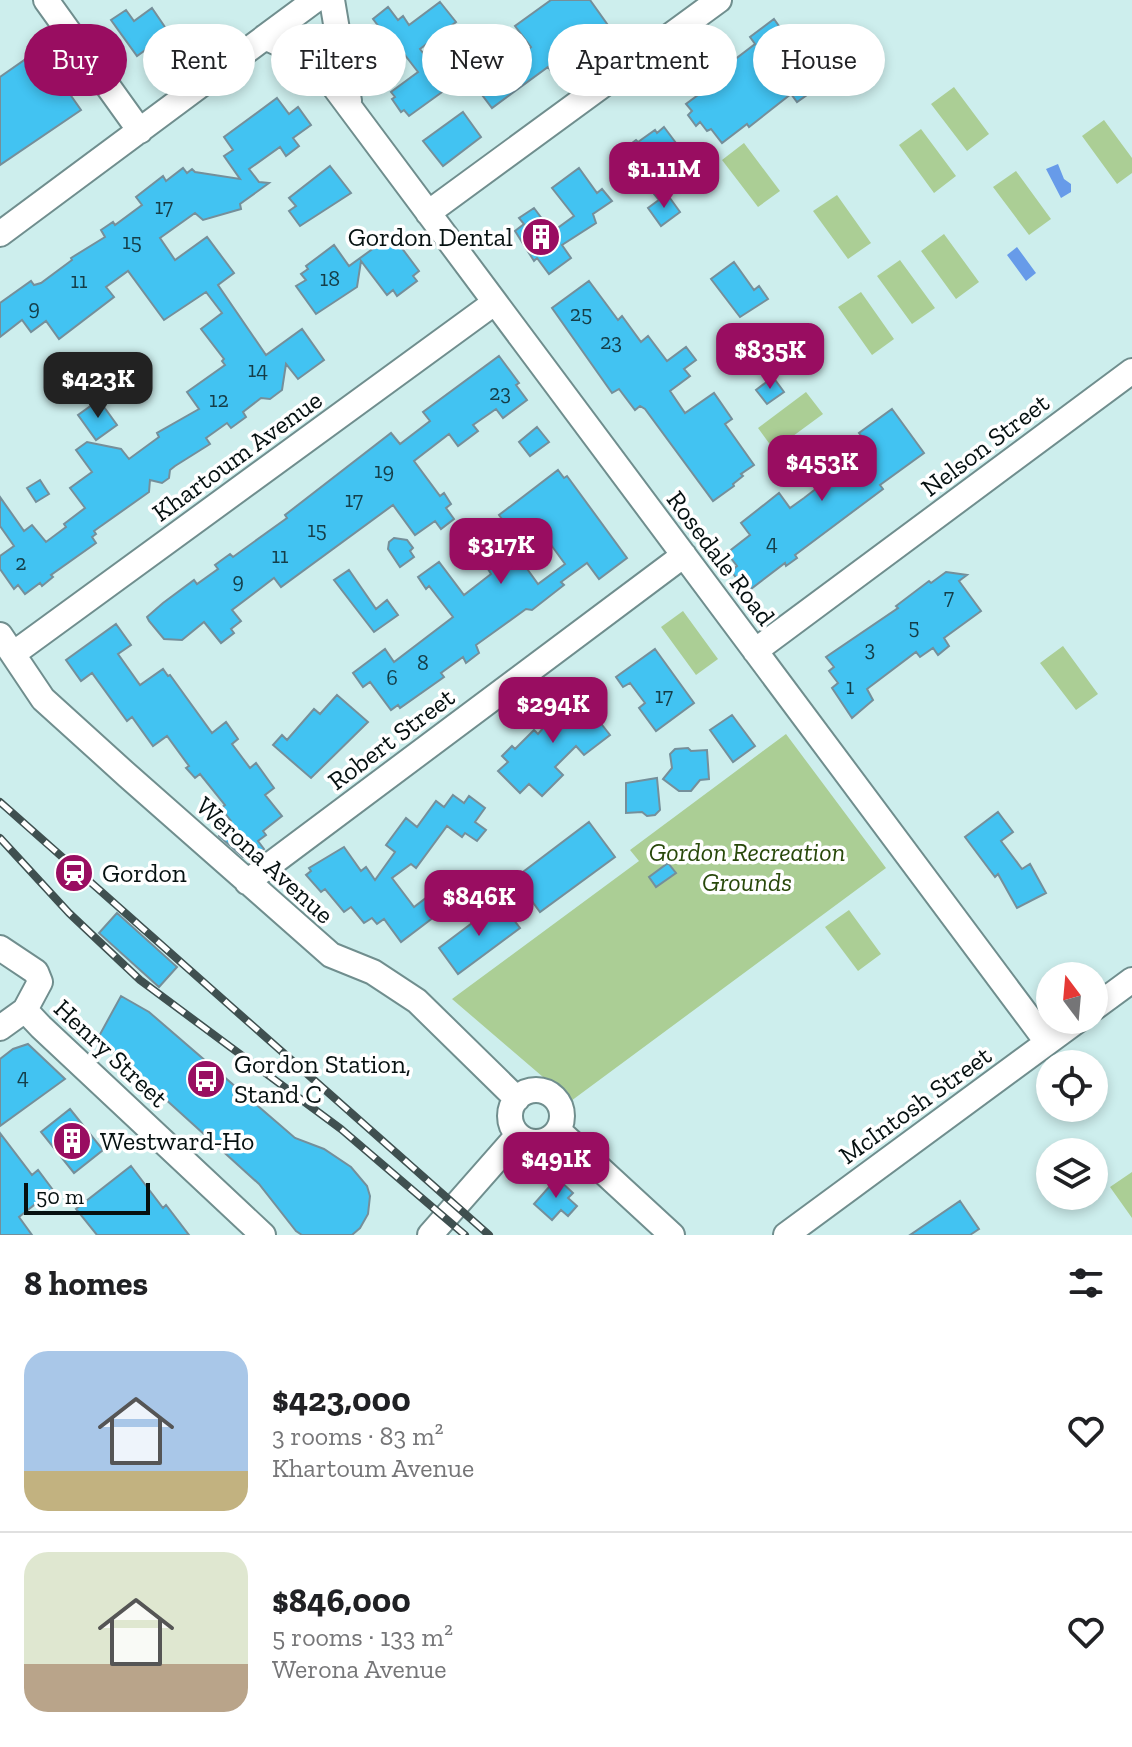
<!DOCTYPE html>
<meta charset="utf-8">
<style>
body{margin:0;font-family:"Zilla Slab",serif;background:#f2f2f2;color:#202124;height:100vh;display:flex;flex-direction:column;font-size:30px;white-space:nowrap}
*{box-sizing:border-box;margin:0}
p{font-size:26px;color:#757577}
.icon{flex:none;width:44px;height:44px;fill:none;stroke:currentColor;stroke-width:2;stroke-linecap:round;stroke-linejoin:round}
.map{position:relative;height:1235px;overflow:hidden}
.panel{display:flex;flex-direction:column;background:#fff;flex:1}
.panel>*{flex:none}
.banner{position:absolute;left:24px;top:24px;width:1084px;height:72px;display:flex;gap:16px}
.needle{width:52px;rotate:344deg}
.tools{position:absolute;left:1036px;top:962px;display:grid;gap:16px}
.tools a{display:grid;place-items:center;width:72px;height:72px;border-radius:50%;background:#fff;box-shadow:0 4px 12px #0003;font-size:40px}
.scale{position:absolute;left:24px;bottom:20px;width:126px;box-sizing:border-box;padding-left:8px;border:4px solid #061111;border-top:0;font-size:22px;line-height:28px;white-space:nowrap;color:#061111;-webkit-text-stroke:6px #fff;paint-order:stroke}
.price{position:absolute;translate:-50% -68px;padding:0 18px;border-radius:16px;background:#990d61;color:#fff;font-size:26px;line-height:52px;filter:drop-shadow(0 2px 4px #0008)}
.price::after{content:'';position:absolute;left:50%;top:48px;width:24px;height:18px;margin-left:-12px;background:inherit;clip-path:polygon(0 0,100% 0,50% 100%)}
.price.selected{background:#222;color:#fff}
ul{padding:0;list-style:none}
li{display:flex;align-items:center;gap:24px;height:200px;padding:0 24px}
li+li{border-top:2px solid #e0e0e0}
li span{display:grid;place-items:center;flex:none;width:224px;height:160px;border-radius:24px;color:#555}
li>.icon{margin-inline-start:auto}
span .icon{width:96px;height:96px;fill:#fffc;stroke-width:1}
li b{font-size:34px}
h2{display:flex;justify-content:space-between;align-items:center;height:96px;padding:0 24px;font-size:34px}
.pill{padding:0 28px;border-radius:36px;background:#fff;box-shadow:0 4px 12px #0003;font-size:28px;line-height:72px}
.pill.selected{background:#990d61;color:#fff}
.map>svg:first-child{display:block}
</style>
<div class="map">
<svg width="1132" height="1235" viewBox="0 0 1132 1235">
<rect width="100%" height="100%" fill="#cdeeed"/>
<!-- green -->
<path fill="#abce95" d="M954,87L989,134L967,151L931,104Z
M1104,120L1132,158V173L1117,184L1082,136Z
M921,129L956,176L934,193L899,145Z
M744,143L780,191L758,207L722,160Z
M1016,171L1051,219L1029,235L993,187Z
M837,195L871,243L848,259L813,211Z
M944,234L979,282L956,299L921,251Z
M900,260L935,308L912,324L877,276Z
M861,292L894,339L872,355L838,307Z
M806,392L823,414L774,450L758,428Z
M683,611L718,659L696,675L661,627Z
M1063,646L1098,694L1076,710L1040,663Z
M786,734L886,868L571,1101L452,999L639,861L630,850Z
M849,910L881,954L858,971L825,927Z
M1132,1172V1218L1110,1187Z"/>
<!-- water -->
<path fill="#679be9" d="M1058,164L1064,179L1071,184V192L1061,198L1046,169Z
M1017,247L1036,273L1026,281L1007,255Z"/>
<!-- building -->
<path fill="#42c3f2" stroke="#758f9a" stroke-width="2" fill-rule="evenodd" d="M551,0H590L610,28L551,71L548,67L492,108L476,87L531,47L515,26Z
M440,2L456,22L420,49L449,87L409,116L404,110L401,112L392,99L395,97L391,92L418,72L401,50L398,52L373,19L388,7L398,20L403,16L409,25Z
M152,8L169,33L137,56L111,20L126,10L134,21Z
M774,19L821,85L797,102L791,94L749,127L747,124L722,143L711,129L707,131L700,122L696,126L688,115L692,111L686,104L725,75L721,70L755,44L750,37Z
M43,47L71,87L67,90L81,110L0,165V77Z
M277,98L289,114L298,107L311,125L293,138L299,146L286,156L280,147L249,169L259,182L269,183L240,204L241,209L203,220L195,213L160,238L175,260L207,237L234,273L218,285L266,355L302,329L324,360L298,379L286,364L282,390L270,399L261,398L243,412L246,417L231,428L227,423L206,438L210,444L175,466L170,470L169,478L162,483L150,480L149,492L94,531L96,534L92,537L96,543L51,575L53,577L42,586L40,583L25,594L18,585L14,589L0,569V556L14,546L0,526V497L24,531L32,525L46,542L66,527L64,524L85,508L70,488L92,472L76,450L87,442L121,449L129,459L159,437L157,433L199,409L187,392L225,365L222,361L224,359L201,329L222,313L206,292L164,320L128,271L106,287L114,297L59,339L46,321L31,332L22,320L0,337V303L31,281L34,285L41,283L72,260L71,258L105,237L101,230L113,222L115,225L142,205L136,197L163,176L166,181L183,168L187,173L192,169L195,172L240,179L224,156L233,150L224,137Z
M463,112L481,137L443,166L423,141Z
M664,127L694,167L666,188L669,192L659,200L620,152L636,140L638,142L655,130L657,133Z
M330,166L351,193L300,226L289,211L296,206L289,198Z
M579,168L597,193L602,189L612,201L593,214L596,223L562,245L571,258L549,274L537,258L534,261L515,231L524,224L519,218L534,208L552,232L574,216L552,188Z
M667,194L680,212L661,226L648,208Z
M392,235L419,271L413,276L417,281L397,296L393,290L387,295L361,261L357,287L316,314L296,286L306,280L301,274L308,269L306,266L334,245L349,266Z
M734,262L754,290L759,286L768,299L740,317L711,279Z
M589,281L618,320L622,316L641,342L648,336L667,361L686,347L696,360L684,369L690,376L670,391L685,413L714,393L732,419L725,424L754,465L741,474L743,476L733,484L734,486L713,501L645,409L640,406L635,410L619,389L612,393L552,308Z
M499,356L519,383L516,385L527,400L503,418L496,409L473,425L478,431L458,446L449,434L414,461L440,496L444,493L451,504L446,508L454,519L441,529L435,521L415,535L393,505L281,587L274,578L232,610L241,621L231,629L234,633L221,643L204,622L182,640L164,639L149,621L147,617L163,603L194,580L197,584L218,569L215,565L230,554L233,557L287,518L285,515L391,433L400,444L430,421L423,412Z
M773,377L784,392L767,404L756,390Z
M99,400L117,425L96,440L78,415Z
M892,409L924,453L880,485L883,489L795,555L797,558L786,566L785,563L747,592L731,571L737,566L727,553L750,535L741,523L779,493L790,508L804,498L870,447L859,433Z
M537,427L549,442L530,456L519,442Z
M558,470L564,478L567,476L627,558L599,579L587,563L561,582L564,585L532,610L526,609L476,645L479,653L466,663L463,657L441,673L444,677L400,708L398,705L391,710L370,682L363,687L353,673L385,649L394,662L453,617L429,586L426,589L418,577L439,562L464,595L491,574L488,569L512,551L505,542L514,535L499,515ZM546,538L565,564L538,584L520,559Z
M40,480L49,494L36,502L27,488Z
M394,538L407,540L413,548L410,551L414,557L400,567L388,549L389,542Z
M349,570L376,609L387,600L398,615L374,632L334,580Z
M946,572L967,575L959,581L981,611L944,638L949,646L938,655L933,648L920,657L916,652L867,689L873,700L852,718L832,688L838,683L829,671L834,667L826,657L898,608L896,606L929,581L931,583Z
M116,624L131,645L118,654L140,685L163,669L168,676L170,675L212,733L226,722L238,739L232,744L250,768L256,763L274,788L265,795L282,816L263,831L266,835L258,841L264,849L252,858L243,857L219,836L231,821L221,808L225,805L200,774L195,778L186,768L189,766L167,736L153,746L132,717L127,721L92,673L81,681L66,660Z
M655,649L694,703L656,731L639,708L645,703L630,683L623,687L616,677Z
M566,679L610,735L584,755L576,746L555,767L563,775L542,796L529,784L520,793L498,771L508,762L502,756L512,746L515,749L534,730L538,734L544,727L546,729L571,708L555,688Z
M337,695L368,722L311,778L273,745L282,735L287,740L314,709L320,714Z
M732,715L755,746L733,762L710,730Z
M688,748L691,751L707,750L709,779L700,780L691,791H679L663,779L672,768L670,754L675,749Z
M657,778L660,810L655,815L647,816L642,812L626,813V783Z
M453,795L464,803L469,796L485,808L475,822L486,830L477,841L465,833L462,837L447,826L416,868L411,864L392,878L414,907L439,888L451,904L401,942L384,919L377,924L372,918L364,923L351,907L344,912L325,889L321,892L306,875L311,871L309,868L344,847L361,871L366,867L375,880L395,852L386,845L406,818L417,827L436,801L444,807Z
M998,812L1013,832L1001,841L1022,869L1030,864L1046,893L1017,908L998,874L995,877L965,837Z
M589,822L615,857L540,912L515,878Z
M668,863L676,873L656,887L649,877Z
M500,902L520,928L458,974L439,948Z
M117,913L177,967L159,987L99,933Z
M121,996L149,1012L295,1138L324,1149L351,1167L367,1186L370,1196L368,1214L360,1228L352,1235H302L296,1231L259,1184L98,1038Z
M28,1044L65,1079L0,1126V1059L13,1049Z
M70,1109L103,1150L74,1173L41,1132Z
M0,1133L32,1175L38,1170L53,1190L19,1217L32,1235H0Z
M131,1166L163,1208L166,1205L189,1235H97L76,1209Z
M557,1178L573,1193L568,1198L577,1206L568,1216L561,1210L552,1220L534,1204Z
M960,1201L979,1229L970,1235H910Z"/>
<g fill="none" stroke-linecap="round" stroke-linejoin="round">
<!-- minor casing -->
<g stroke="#708e8e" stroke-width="28">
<path id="minor" d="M46,0L140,131
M332,0L349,101
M265,37L308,57L333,85L1047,1042
M428,213L719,0
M0,234L315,0
M0,635L43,699L128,776L331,955L373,972L417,1001L517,1099
M755,651L1132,371
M13,654L494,303
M247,882L684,555
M0,948L36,972L40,982L25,1010L0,1028
M1094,1008L1132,980
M25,1010L41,1027L263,1235
M510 1116a26 26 0 1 1 52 0a26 26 0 1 1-52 0Z
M558,1130L672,1235
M430,1235L518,1135
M786,1235L1078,1020"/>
</g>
<!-- minor -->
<use href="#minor" stroke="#fff" stroke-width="24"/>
<!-- rail casing -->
<g stroke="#3f5050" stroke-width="8">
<path id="rail" d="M0,802L489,1235
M0,838L69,913L140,980L341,1129L465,1235"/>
</g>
<!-- rail -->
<use href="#rail" stroke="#fff" stroke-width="5" stroke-dasharray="15" stroke-linecap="butt"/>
</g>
<!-- icons -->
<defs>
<g id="building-disc" transform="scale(2)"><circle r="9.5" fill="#990d61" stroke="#fff"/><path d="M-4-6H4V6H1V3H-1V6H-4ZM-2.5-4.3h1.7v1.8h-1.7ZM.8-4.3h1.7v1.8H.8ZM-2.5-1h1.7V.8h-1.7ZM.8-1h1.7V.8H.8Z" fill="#fff"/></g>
<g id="station-disc" transform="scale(2)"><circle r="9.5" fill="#990d61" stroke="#fff"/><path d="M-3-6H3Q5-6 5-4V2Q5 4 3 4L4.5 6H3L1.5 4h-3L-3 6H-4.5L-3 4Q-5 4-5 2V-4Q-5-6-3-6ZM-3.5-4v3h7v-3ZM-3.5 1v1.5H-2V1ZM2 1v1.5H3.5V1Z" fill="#fff"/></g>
<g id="bus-disc" transform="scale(2)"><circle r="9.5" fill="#990d61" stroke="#fff"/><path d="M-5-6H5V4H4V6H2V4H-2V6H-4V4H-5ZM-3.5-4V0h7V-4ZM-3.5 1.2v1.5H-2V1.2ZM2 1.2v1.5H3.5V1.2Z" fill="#fff"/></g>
</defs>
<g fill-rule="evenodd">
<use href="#building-disc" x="541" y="237"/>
<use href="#station-disc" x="74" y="873"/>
<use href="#bus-disc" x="206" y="1079"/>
<use href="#building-disc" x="72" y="1141"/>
</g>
<g text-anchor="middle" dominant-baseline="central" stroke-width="7" stroke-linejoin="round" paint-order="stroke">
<!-- number labels -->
<g font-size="22" fill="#153e49">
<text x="164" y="206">17</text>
<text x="132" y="241">15</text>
<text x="330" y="278">18</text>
<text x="79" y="280">11</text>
<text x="34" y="307">9</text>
<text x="581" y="313">25</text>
<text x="611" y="341">23</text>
<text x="258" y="369">14</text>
<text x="500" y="392">23</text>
<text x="219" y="399">12</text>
<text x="384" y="470">19</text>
<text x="354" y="499">17</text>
<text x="317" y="529">15</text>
<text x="772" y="542">4</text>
<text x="280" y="555">11</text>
<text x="21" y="562">2</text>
<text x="238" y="580">9</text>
<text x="949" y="596">7</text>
<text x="914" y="626">5</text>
<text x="870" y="648">3</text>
<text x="423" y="662">8</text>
<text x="392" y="677">6</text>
<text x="850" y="686">1</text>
<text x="664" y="695">17</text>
<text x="23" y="1076">4</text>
</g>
<!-- poi labels -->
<g font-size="26" fill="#061111" stroke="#fff" text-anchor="start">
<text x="513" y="237" text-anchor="end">Gordon Dental</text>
<text x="102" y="873">Gordon</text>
<text x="234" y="1064">Gordon Station,<tspan x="234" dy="30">Stand C</tspan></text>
<text x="100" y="1141">Westward-Ho</text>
</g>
<!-- street labels -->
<g font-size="26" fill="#061111" stroke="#fff">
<text transform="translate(985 445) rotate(-37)">Nelson Street</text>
<text transform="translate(237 456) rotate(-36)">Khartoum Avenue</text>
<text transform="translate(721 558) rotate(53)">Rosedale Road</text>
<text transform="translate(391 739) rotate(-37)">Robert Street</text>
<text transform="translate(265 860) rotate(42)">Werona Avenue</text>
<text transform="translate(111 1053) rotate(43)">Henry Street</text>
<text transform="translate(915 1105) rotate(-36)">McIntosh Street</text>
</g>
<!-- park labels -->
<g font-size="26" font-style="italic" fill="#28480a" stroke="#fff">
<text x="747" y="852">Gordon Recreation<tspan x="747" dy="30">Grounds</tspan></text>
</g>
</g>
</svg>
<div class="tools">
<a><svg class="needle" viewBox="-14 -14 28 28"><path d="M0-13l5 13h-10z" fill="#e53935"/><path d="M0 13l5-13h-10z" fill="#757577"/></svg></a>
<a><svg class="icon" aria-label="locate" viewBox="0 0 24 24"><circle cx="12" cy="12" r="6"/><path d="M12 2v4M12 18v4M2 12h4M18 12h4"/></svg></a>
<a><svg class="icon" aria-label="layers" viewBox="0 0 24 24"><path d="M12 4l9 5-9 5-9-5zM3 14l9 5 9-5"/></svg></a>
</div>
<div class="scale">50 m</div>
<b class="price" style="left:664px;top:210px">$1.11M</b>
<b class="price" style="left:770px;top:391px">$835K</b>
<b class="price selected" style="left:98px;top:420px">$423K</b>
<b class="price" style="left:822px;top:503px">$453K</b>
<b class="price" style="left:501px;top:586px">$317K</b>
<b class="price" style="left:553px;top:745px">$294K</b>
<b class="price" style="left:479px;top:938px">$846K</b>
<b class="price" style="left:556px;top:1200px">$491K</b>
<div class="banner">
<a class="pill selected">Buy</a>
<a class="pill">Rent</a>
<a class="pill">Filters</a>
<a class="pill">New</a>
<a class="pill">Apartment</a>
<a class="pill">House</a>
</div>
</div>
<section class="panel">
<h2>8 homes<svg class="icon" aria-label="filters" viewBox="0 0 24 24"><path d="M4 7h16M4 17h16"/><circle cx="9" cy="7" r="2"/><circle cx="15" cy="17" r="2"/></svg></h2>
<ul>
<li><span style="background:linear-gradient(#a9c7e8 75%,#c2b280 0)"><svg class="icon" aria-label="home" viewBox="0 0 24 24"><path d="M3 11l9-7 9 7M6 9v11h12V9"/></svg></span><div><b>$423,000</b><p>3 rooms · 83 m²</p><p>Khartoum Avenue</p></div><svg class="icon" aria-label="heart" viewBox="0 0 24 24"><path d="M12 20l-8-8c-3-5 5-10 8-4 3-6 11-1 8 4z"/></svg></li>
<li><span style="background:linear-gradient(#dfe7d0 70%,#b9a48a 0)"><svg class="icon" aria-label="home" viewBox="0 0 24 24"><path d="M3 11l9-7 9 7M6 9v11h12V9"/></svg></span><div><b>$846,000</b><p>5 rooms · 133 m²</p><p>Werona Avenue</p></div><svg class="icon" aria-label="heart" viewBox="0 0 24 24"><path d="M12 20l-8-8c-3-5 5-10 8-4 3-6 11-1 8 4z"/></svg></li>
</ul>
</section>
